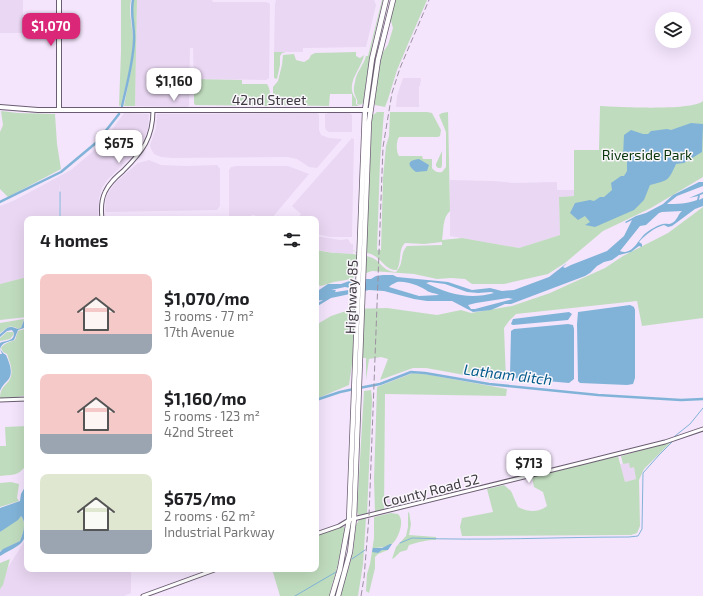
<!DOCTYPE html>
<meta charset="utf-8">
<style>
body{margin:0;font-family:"Exo 2",sans-serif;background:#f2f2f2;color:#202124;height:100vh;display:flex;flex-direction:column;font-size:15px;white-space:nowrap}
*{box-sizing:border-box;margin:0}
p{font-size:13px;color:#757577}
.icon{flex:none;width:22px;height:22px;fill:none;stroke:currentColor;stroke-width:2;stroke-linecap:round;stroke-linejoin:round}
.map{position:relative;flex:1;overflow:hidden}
.side{position:absolute;left:24px;top:216px;width:295px;height:356px;display:flex;flex-direction:column;background:#fff;border-radius:8px;box-shadow:0 4px 16px #0002}
.side>*{flex:none}
.fabs{position:absolute;left:655px;top:12px;display:grid;gap:8px}
.fabs a{display:grid;place-items:center;width:36px;height:36px;border-radius:50%;background:#fff;box-shadow:0 4px 16px #0002;font-size:20px}
.price{position:absolute;translate:-50% -34px;padding:0 9px;border-radius:8px;background:#fff;color:#222;font-size:13px;line-height:26px;filter:drop-shadow(0 1px 2px #0008)}
.price::after{content:'';position:absolute;left:50%;top:24px;width:12px;height:9px;margin-left:-6px;background:inherit;clip-path:polygon(0 0,100% 0,50% 100%)}
.price.on{background:#db2777;color:#fff}
ul{padding:0;list-style:none}
li{display:flex;align-items:center;gap:12px;height:100px;padding:0 16px}
li span{display:grid;place-items:center;flex:none;width:112px;height:80px;border-radius:8px;color:#555}
li>.icon{margin-inline-start:auto}
span .icon{width:48px;height:48px;fill:#fffc;stroke-width:1}
li b{font-size:17px}
h2{display:flex;justify-content:space-between;align-items:center;height:48px;padding:0 16px;font-size:17px}
.map>svg:first-child{display:block}
</style>
<div class="map">
<svg width="703" height="596" viewBox="0 0 703 596">
<rect width="100%" height="100%" fill="#f4e5fc"/>
<!-- built -->
<path fill="#ead7f3" d="M0,0H23V33H0Z
M137,0H212L213,2H265L269,3L270,5L269,78L266,80L194,79L193,48H190L189,106L187,107L135,106Z
M276,0H374L376,5L366,47L303,48V52H274L275,4Z
M403,78H421L420,86H419V107H396L397,96Z
M124,113L148,114L149,115L148,129L146,135L138,150L107,180L102,188L99,198L98,219H61L59,182V219H27V277L0,284V206L13,201L71,170L91,153L105,139Z
M317,113L319,115V130L321,135L329,138L342,139L317,168L309,167L297,159L287,157L173,158L161,157L154,154L151,149L150,145L156,128L157,114Z
M329,113H350L352,115V132H329L326,130L325,127V114Z
M352,138L354,139L352,237H330L316,234V219H297L301,214L292,206Z
M149,160L161,165L185,166L217,165L220,169V206L217,210L107,212L105,211L106,197L110,190L116,182L138,163Z
M237,166H288L309,174L271,219L252,215L250,219H229V170L231,167Z
M450,180L493,181L514,183L557,182V190H574V196L559,197L560,235L519,248L450,236Z
M197,217L215,219H105L107,218Z
M316,236L340,240L348,239L351,244H353V254L336,253L316,250Z
M629,463L634,467L636,479L625,482L620,464Z
M384,497L398,498L404,503L384,507Z
M27,537V569H131V593L124,596H0V589L7,569Z"/>
<!-- green -->
<path fill="#c0dcbe" d="M121,0H131C128,14 133,27 133,40C133,62 126,84 121,105L119,106L121,51Z
M133,0H137L135,106H124C128,85 133,63 135,41C136,27 130,14 133,0Z
M382,0H383L372,45L363,103L360,105L357,104C358,99 356,99 355,95C353,91 354,86 355,82C356,72 364,65 366,56H368Z
M396,0H427L408,44L397,70L388,99L385,107L375,105L374,101L381,59L383,52L388,45L393,28L390,17Z
M274,52H286L282,53L280,56V65L277,79L274,78Z
M356,52V56L360,58L364,55C361,70 344,84 356,99V104L359,106H352V94H330L329,106L275,105L273,103V87L278,81L282,65L283,55L294,54L296,60L304,62L309,59L311,55L315,53Z
M194,79L242,80V84H267C271,89 271,101 267,106L195,105L194,103Z
M703,101V177L651,208L603,231L565,263L548,274L504,284H472L465,279L451,278L437,279L414,274L372,271L346,280L334,282L321,286L316,285V250C323,251 331,253 338,253C349,254 359,254 370,257C381,260 381,271 396,272C405,262 399,255 407,246L442,245V242L424,244L405,243C398,250 402,260 397,270C386,271 382,259 373,255C368,252 361,253 356,253L353,250H354L355,252H366L372,120L373,115L377,112H384L380,162L377,250H381L383,178L386,146L389,136L390,112H427L432,113L441,130L440,136L438,137H399C396,141 396,152 399,156H422L423,159H432V168C435,172 438,173 442,172L446,167V132L439,115L442,113L448,112L450,211C442,219 444,229 442,240L462,238L519,248L560,235L559,197L574,196V150H599L600,106C617,107 693,111 703,101Z
M1,111L18,113L55,114L57,144L61,169L8,197L0,189V132L3,125Z
M442,151V165L441,168H438L436,166V164Z
M703,207V318L642,326L637,301L516,314L509,321L504,328L506,380H492L426,368H413L380,380L388,359L381,357L369,359L366,380V358L353,357L349,385L316,399V325L331,316L352,309L387,308L437,315L461,310L471,313L512,306L550,293L605,268L623,256L668,233Z
M27,277V317L0,320V284Z
M24,319L21,328L18,329C8,323 7,329 0,333V323Z
M27,324V395L13,398H0C0,385 9,385 11,376C13,368 9,361 7,354L3,352L1,348C4,343 10,342 15,340L18,331L25,329Z
M7,332H13L14,334L10,339L0,341V338Z
M413,373L425,374L507,389L506,396L385,394L384,510L375,513L374,479L377,387Z
M371,390L372,399L367,514L358,515L357,511L364,391Z
M27,426V465C16,477 15,474 0,476V446H6L5,427Z
M671,442L644,469L639,480L640,526L637,533L631,535L462,536L460,527L462,518L493,512L487,489L504,485L511,491L518,507C528,512 538,513 547,506L543,492L534,487L532,477L618,456L625,482L636,479L634,467L630,468L629,463L623,464L621,456Z
M11,482L19,484L17,498L19,501L0,507V483Z
M409,512L411,524L409,535L436,537V540C426,540 419,542 409,545L407,550L400,552L394,558L392,559L396,547L406,536L408,527V513Z
M391,513L398,514C405,520 399,538 392,544C388,547 379,548 373,548L376,553L382,550H388L378,554L375,557V568L369,593L366,591L367,574L370,564L374,538V517Z
M21,516C27,524 23,533 20,541L0,551V532Z
M366,518L363,564L358,596H340L353,553L356,525L359,520Z
M342,526L344,527L345,530L337,568L329,596H280L272,569H316V536Z
M10,559L3,585L0,589V563Z"/>
<!-- water -->
<path fill="#81b3d8" fill-rule="evenodd" d="M691,123L703,124L702,152L684,163L676,164C668,182 668,180 650,185L644,200L634,210L595,227L585,225L590,222L585,216L578,220L570,213L575,203L590,200L594,201L600,197H604L612,190L611,183L621,176H624L627,171V156H623L624,135L631,130L643,134H648L651,131L667,129L671,130Z
M419,159L429,165L427,171L416,172C406,165 408,160 419,159Z
M699,182H703V186L677,196L667,204C677,204 687,204 697,200L698,196L689,198L703,192V194L700,195L699,200L703,198V206L695,209L672,226L668,227L664,225C654,228 646,234 639,242L642,244V247L639,246L631,252L619,255L612,260L604,262L597,266L590,273L585,276L511,304H505L491,310L473,312L452,301H427L414,299L384,291L369,290L331,298L316,307V304L323,300L316,301V292L328,284H341L355,279H371L376,276L383,275H393L397,277L448,282L472,290L490,288L502,291L514,290L549,277L567,263L563,267L565,268L571,265L607,251L624,236L632,220L626,223L625,222L636,216L646,213L663,204L673,195ZM682,211C678,214 677,221 672,223C669,225 666,223 663,224C658,225 651,229 646,233C638,239 633,256 620,251L640,226L646,225L659,213L662,212ZM397,282C407,281 417,285 426,290C429,293 435,293 439,295L419,296L389,287L391,285ZM430,282L445,284L467,292L478,293L491,292L494,293C470,300 448,294 426,283ZM345,287L355,289L336,292H335L336,290H331ZM508,298L513,299L475,309H471L468,305L476,303Z
M630,305L634,307L635,310V378L633,384L627,385L580,383L578,381L577,324L578,312Z
M569,312L572,314L568,320L513,325L511,324L513,319Z
M24,320H27V323L24,328L18,330L14,340C8,342 2,342 0,349L3,353L6,355C9,362 14,373 8,380C4,384 2,386 0,391V354H2L0,349V343C6,340 14,342 14,333L12,330L7,331L0,337V334C7,329 7,324 18,329L21,328Z
M568,324L573,325L574,329V379L569,383L513,378L510,375L511,331L514,329Z
M26,485V487L27,486C27,500 31,532 22,542C19,546 5,553 0,556V552L3,549L20,541C23,533 27,523 21,516L18,520L0,532V508L20,501L21,494Z
M390,544H392L388,550H382L378,553L372,552L373,548H382Z"/>
<g fill="none" stroke-linecap="round" stroke-linejoin="round">
<!-- stream -->
<path stroke="#81b3d8" stroke-width="1" d="M60,192V219
M675,436L690,424L703,408
M400,543L412,538C485,541 557,537 629,537L638,536L642,529L643,473L659,455L672,442
M352,559L365,550
M295,596L336,572"/>
<!-- canal -->
<path stroke="#81b3d8" stroke-width="2.5" d="M122,106C127,84 133,63 134,41C135,27 130,14 133,0
M0,202L61,172L97,142L119,114
M359,388L380,384L411,372L425,373L489,384L598,395L681,400L703,399
M316,400L340,392L354,389"/>
<!-- minor casing -->
<g stroke="#6a5d71" stroke-width="5">
<path id="minor" d="M102,219C101,210 101,200 105,192C109,183 116,177 123,171C143,151 153,138 153,110
M0,400L27,399
M316,534L339,526L349,520L581,463L665,442L703,429
M143,596L217,569"/>
</g>
<!-- major casing -->
<g stroke="#6a5d71" stroke-width="6">
<path id="major" d="M59,0V110
M0,107L38,110H370"/>
</g>
<!-- highway casing -->
<g stroke="#6a5d71" stroke-width="6">
<path id="highway" d="M332,596L340,569L349,520L365,110L372,59L386,0
M338,596L350,552L354,519L369,122L378,60L393,0"/>
</g>
<!-- minor -->
<use href="#minor" stroke="#fff" stroke-width="3"/>
<!-- major -->
<use href="#major" stroke="#fff" stroke-width="4"/>
<!-- highway -->
<use href="#highway" stroke="#fff" stroke-width="4.5"/>
<!-- rail -->
<path stroke="#9b90a0" stroke-width="1" stroke-dasharray="6 3" stroke-linecap="butt" d="M361,596L364,578L369,516L383,147L392,93L400,68L429,0"/>
</g>
<g text-anchor="middle" dominant-baseline="central" stroke-width="3" stroke-linejoin="round" paint-order="stroke">
<!-- street labels -->
<g font-size="14" fill="#3f3942" stroke="#faf7fc">
<text x="269" y="99">42nd Street</text>
<text transform="translate(351 297) rotate(-88)">Highway 85</text>
<text transform="translate(431 490) rotate(-14)">County Road 52</text>
</g>
<!-- park labels -->
<g font-size="14" fill="#09360b" stroke="#faf7fc">
<text x="647" y="154">Riverside Park</text>
</g>
<!-- water labels -->
<g font-size="15" font-style="italic" fill="#005a8a" stroke="#faf7fc">
<text transform="translate(508 374) rotate(7)">Latham ditch</text>
</g>
</g>
</svg>
<div class="fabs">
<a><svg class="icon" aria-label="layers" viewBox="0 0 24 24"><path d="M12 4l9 5-9 5-9-5zM3 14l9 5 9-5"/></svg></a>
</div>
<b class="price on" style="left:51px;top:47px">$1,070</b>
<b class="price" style="left:174px;top:102px">$1,160</b>
<b class="price" style="left:119px;top:164px">$675</b>
<b class="price" style="left:529px;top:484px">$713</b>
<section class="side">
<h2>4 homes<svg class="icon" aria-label="filters" viewBox="0 0 24 24"><path d="M4 7h16M4 17h16"/><circle cx="9" cy="7" r="2"/><circle cx="15" cy="17" r="2"/></svg></h2>
<ul>
<li><span style="background:linear-gradient(#f6c9c9 75%,#9aa5b1 0)"><svg class="icon" aria-label="home" viewBox="0 0 24 24"><path d="M3 11l9-7 9 7M6 9v11h12V9"/></svg></span><div><b>$1,070/mo</b><p>3 rooms · 77 m²</p><p>17th Avenue</p></div></li>
<li><span style="background:linear-gradient(#f6c9c9 75%,#9aa5b1 0)"><svg class="icon" aria-label="home" viewBox="0 0 24 24"><path d="M3 11l9-7 9 7M6 9v11h12V9"/></svg></span><div><b>$1,160/mo</b><p>5 rooms · 123 m²</p><p>42nd Street</p></div></li>
<li><span style="background:linear-gradient(#dfe7d0 70%,#9aa5b1 0)"><svg class="icon" aria-label="home" viewBox="0 0 24 24"><path d="M3 11l9-7 9 7M6 9v11h12V9"/></svg></span><div><b>$675/mo</b><p>2 rooms · 62 m²</p><p>Industrial Parkway</p></div></li>
</ul>
</section>
</div>
